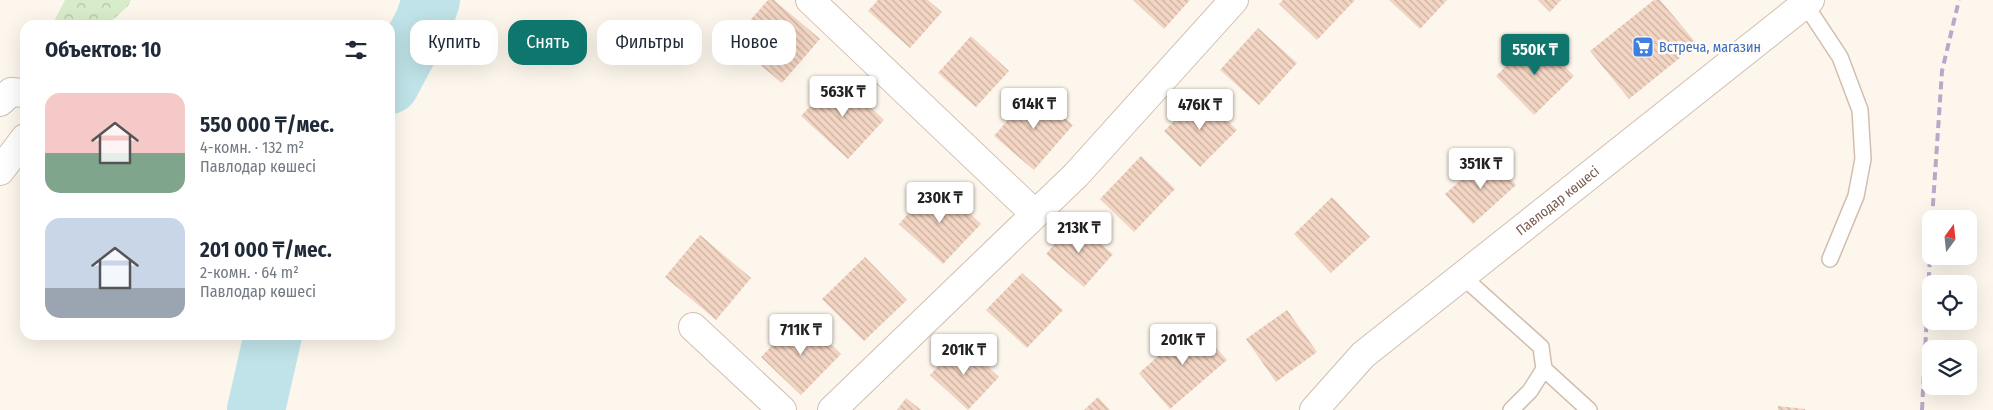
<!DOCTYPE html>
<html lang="ru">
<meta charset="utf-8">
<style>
body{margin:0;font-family:"Fira Sans Condensed",sans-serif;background:#f2f2f3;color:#1f2937;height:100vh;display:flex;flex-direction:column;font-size:19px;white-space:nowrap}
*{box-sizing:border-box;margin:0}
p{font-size:16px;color:#747a83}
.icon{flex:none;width:28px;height:28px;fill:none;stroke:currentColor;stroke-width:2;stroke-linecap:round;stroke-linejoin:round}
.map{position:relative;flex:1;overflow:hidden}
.sheet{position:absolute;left:20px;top:20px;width:375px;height:320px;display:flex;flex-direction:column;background:#fff;border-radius:15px;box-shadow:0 5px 20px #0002}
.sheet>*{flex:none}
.hud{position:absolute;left:410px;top:20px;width:475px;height:45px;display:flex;gap:10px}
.needle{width:32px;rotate:15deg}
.buttons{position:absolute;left:1922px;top:210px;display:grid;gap:10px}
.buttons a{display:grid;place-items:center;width:55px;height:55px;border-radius:10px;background:#fff;box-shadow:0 5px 20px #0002;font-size:25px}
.price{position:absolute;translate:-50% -42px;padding:0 11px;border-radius:5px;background:#fff;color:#222;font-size:16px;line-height:32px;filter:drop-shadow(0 1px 2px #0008)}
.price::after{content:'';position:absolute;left:50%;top:30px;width:15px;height:11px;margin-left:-8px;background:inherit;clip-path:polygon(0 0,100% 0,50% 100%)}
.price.selected{background:#0f766e;color:#fff}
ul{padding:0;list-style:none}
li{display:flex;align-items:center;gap:15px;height:125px;padding:0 25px}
li span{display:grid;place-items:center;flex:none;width:140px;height:100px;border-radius:15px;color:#555}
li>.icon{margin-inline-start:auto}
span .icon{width:60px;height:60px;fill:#fffc;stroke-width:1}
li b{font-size:21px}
h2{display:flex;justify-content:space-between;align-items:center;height:60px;padding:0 25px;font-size:21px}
.chip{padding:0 18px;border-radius:15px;background:#fff;box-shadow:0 5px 20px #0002;font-size:18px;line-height:45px}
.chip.selected{background:#0f766e;color:#fff}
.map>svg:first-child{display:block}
</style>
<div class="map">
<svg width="1993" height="410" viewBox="0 0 1993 410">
<defs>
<pattern id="forest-crowns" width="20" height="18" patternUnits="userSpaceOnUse" patternTransform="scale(1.25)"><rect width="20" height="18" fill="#d8ecc9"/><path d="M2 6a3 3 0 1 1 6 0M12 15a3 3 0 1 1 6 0" fill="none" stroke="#b4c2a5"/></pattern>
<pattern id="building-back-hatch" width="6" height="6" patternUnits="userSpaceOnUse" patternTransform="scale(1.25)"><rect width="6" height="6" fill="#f3d5c3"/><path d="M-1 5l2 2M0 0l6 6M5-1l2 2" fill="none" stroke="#cab0a1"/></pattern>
</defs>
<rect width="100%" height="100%" fill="#fdf6ec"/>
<!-- forest -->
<path fill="url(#forest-crowns)" d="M65,0H131L128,6L107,25H52Z"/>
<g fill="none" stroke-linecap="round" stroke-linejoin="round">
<!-- river -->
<path stroke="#bfe3e8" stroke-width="58" d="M390,85L424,21L431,0
M256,410L273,335"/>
</g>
<!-- building -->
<path fill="url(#building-back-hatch)" d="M768,0H774L820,39L782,83L732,41Z
M878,0H928L942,12L910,48L868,11Z
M1133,0H1190L1164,29Z
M1283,0H1355L1317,40L1279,4Z
M1389,0H1447L1420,29Z
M1538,0H1561L1550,12Z
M1654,0H1660L1697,44L1629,99L1590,51Z
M1258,28L1297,63L1259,105L1220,70Z
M971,36L1009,71L976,107L938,73Z
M1536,37L1574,76L1534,115L1496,76Z
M838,77L884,120L848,159L801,116Z
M1033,91L1073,125L1034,170L994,136Z
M1201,95L1237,130L1200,167L1164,131Z
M1489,155L1516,185L1473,224L1445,194Z
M1141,156L1175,189L1134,232L1100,199Z
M936,183L981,224L943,264L899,224Z
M1332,197L1370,237L1331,273L1294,234Z
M1074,222L1113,254L1084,287L1046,254Z
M700,235L751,278L716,320L665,277Z
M865,257L907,300L864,341L822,299Z
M1022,273L1063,310L1027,348L986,310Z
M1287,310L1317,352L1276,382L1246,339Z
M801,316L841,354L801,395L761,357Z
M1195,324L1227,360L1170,409L1139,373Z
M961,342L999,377L968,410L930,375Z
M1098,397L1110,410H1084Z
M906,398L921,410H897Z
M1778,406L1805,409V410H1778Z"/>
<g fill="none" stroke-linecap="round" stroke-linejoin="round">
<!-- service casing -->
<g stroke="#d1beb0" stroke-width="18">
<path id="service" d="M1805,4L1840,57L1860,110L1863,159L1856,196L1830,259
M1462,276L1541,347L1544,369L1530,391L1511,410
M1544,369L1589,410"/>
</g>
<!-- minor casing -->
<g stroke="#d1beb0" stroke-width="30">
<path id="minor" d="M810,0L1035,214
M0,102L11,92L25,93
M0,171L25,138
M693,327L782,410
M832,410L1076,175L1234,0"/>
</g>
<!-- tertiary casing -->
<g stroke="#d1beb0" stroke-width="30">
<g id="tertiary">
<path id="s1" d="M1314,410L1363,355L1810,0"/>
</g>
</g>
<!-- service -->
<use href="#service" stroke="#fff" stroke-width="15"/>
<!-- minor -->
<use href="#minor" stroke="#fff" stroke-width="28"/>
<!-- tertiary -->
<use href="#tertiary" stroke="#fff" stroke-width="28"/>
<!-- rail -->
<path stroke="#b9a8c9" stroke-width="4" stroke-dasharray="8 5" stroke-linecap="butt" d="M1932,219L1942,71L1959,0
M1922,410L1931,237"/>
</g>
<!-- icons -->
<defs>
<g id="supermarket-square" transform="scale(1.125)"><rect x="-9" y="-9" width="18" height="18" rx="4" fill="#3f7fe0" stroke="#fffaf3"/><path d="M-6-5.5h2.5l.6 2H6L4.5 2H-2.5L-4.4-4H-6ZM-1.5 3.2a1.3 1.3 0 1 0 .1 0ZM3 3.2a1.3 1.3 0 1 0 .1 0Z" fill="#fff"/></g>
</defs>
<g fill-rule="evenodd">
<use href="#supermarket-square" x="1643" y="47"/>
</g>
<g text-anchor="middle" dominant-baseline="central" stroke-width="5" stroke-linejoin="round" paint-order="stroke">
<!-- shop labels -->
<g font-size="14" fill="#366cbe" stroke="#fffaf3" text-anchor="start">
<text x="1659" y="47">Встреча, магазин</text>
</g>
<!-- street labels -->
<g font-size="14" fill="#7a5c4d" stroke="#fffaf3">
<text stroke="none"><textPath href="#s1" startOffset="322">Павлодар көшесі</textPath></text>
</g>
</g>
</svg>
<div class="buttons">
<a><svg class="needle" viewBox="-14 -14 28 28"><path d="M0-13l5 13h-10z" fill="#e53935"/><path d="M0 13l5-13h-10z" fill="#747a83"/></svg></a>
<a><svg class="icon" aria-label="locate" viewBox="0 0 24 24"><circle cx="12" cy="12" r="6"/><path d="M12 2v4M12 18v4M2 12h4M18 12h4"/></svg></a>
<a><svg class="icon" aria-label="layers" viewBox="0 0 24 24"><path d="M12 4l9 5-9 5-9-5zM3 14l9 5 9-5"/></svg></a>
</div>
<b class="price selected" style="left:1535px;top:76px">550K ₸</b>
<b class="price" style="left:843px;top:118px">563K ₸</b>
<b class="price" style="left:1034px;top:130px">614K ₸</b>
<b class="price" style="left:1200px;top:131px">476K ₸</b>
<b class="price" style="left:1481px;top:190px">351K ₸</b>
<b class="price" style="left:940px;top:224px">230K ₸</b>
<b class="price" style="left:1079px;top:254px">213K ₸</b>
<b class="price" style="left:801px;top:356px">711K ₸</b>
<b class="price" style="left:1183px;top:366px">201K ₸</b>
<b class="price" style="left:964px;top:376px">201K ₸</b>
<div class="hud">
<a class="chip">Купить</a>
<a class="chip selected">Снять</a>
<a class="chip">Фильтры</a>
<a class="chip">Новое</a>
</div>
<section class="sheet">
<h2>Объектов: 10<svg class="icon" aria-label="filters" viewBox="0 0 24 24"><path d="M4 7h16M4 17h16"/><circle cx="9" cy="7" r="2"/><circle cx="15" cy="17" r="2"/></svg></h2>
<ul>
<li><span style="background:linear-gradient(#f6c9c9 60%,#7fa58c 0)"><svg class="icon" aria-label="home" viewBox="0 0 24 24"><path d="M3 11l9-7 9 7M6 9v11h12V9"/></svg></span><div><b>550 000 ₸/мес.</b><p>4-комн. · 132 m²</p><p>Павлодар көшесі</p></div></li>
<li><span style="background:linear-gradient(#c9d6e8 70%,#9aa5b1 0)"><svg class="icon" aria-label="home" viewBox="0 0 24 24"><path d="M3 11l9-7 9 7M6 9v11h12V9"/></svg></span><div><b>201 000 ₸/мес.</b><p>2-комн. · 64 m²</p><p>Павлодар көшесі</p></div></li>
</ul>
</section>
</div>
